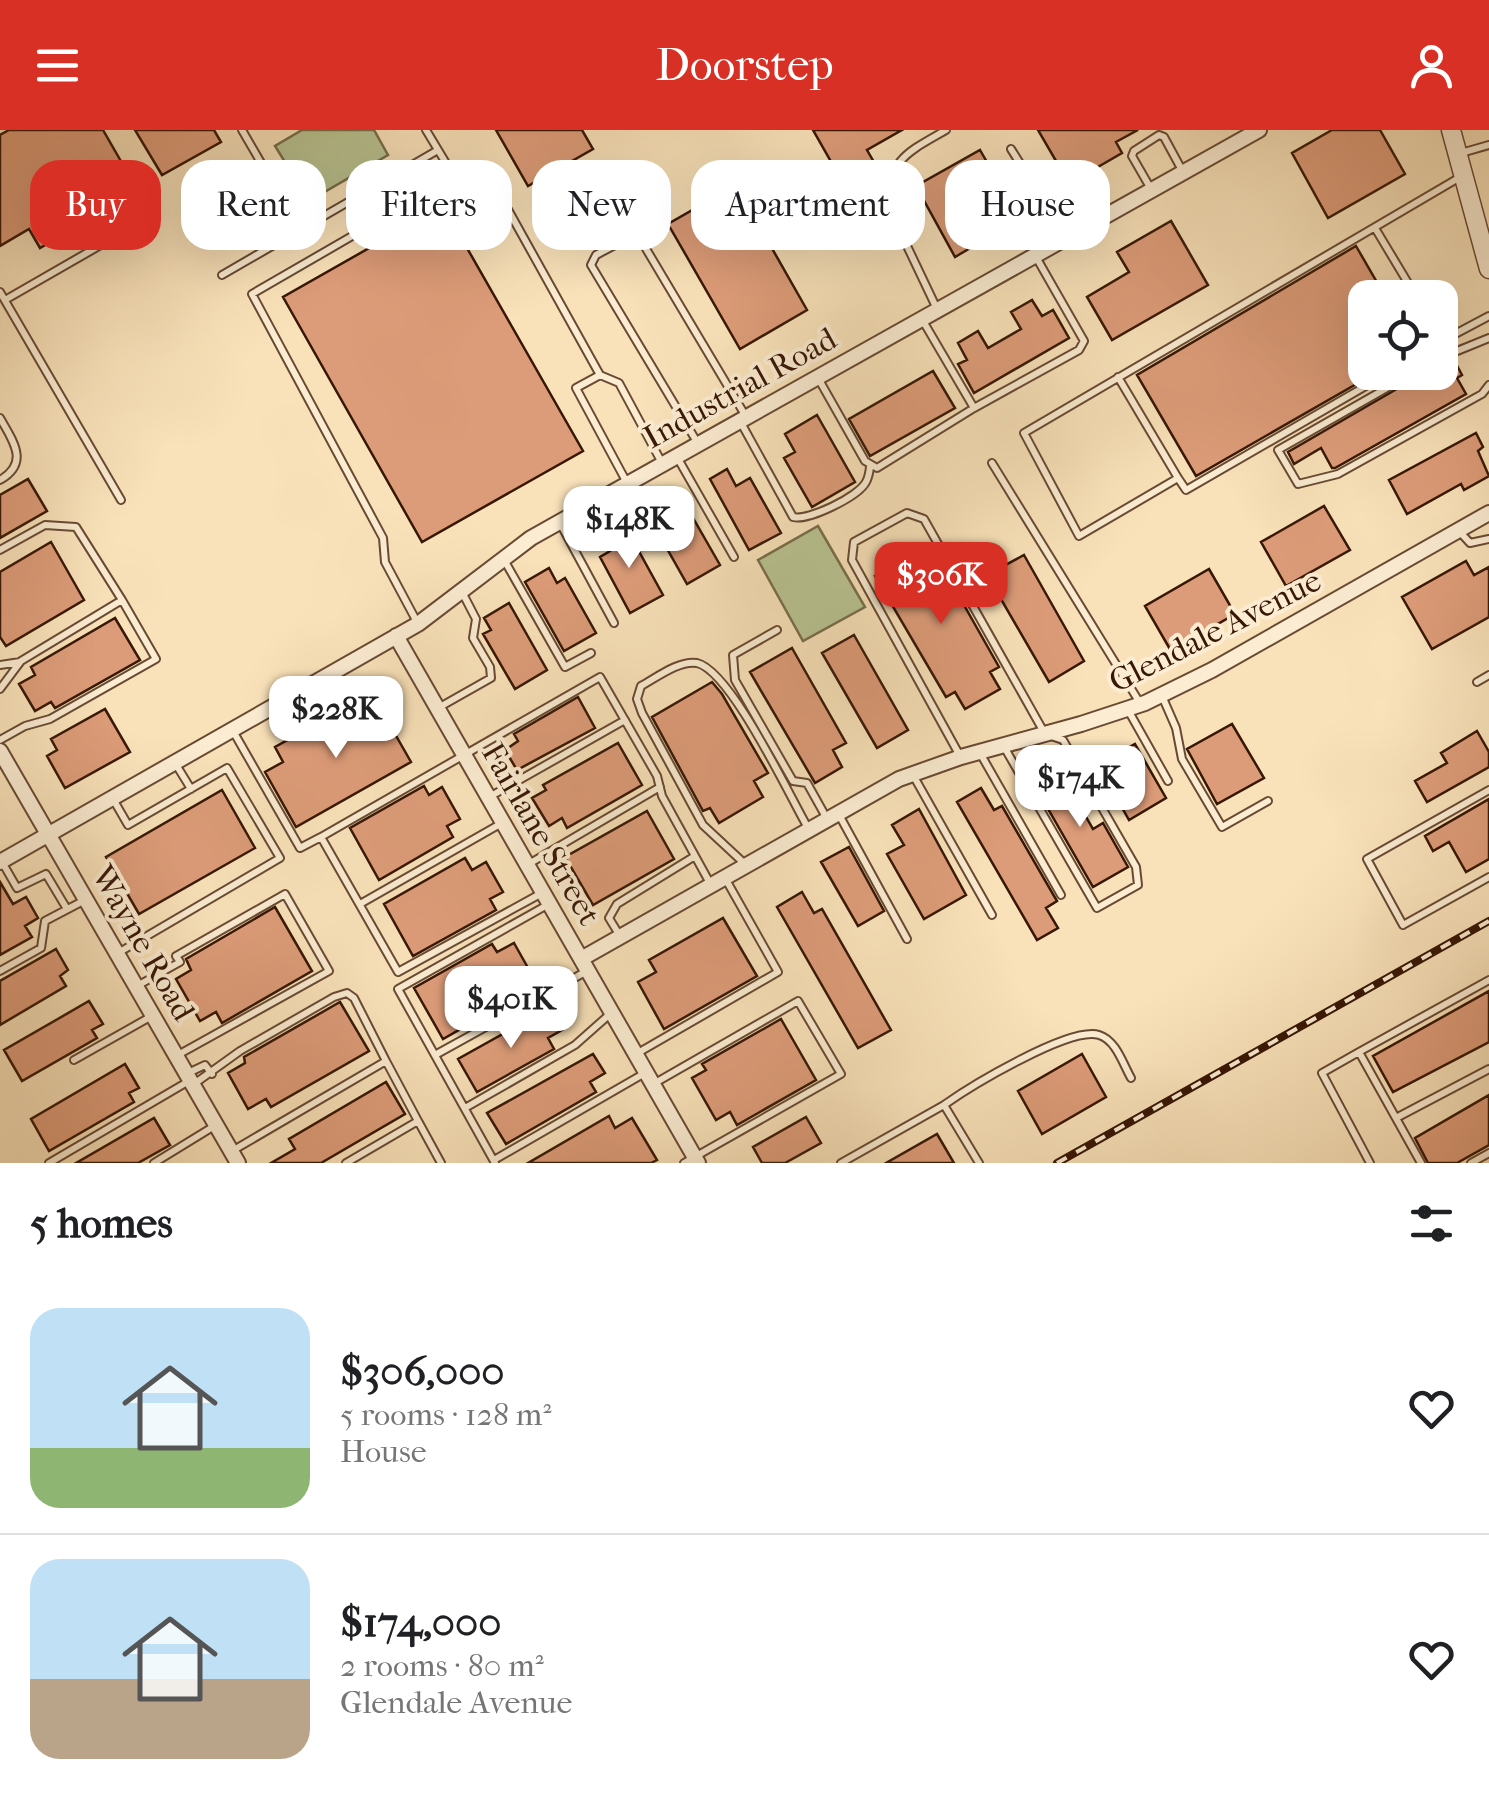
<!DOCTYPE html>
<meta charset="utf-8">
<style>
body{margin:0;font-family:"IM FELL French Canon",serif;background:#f6f6f6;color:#202124;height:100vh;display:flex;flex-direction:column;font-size:38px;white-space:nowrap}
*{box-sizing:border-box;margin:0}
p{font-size:32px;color:#757577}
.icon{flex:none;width:55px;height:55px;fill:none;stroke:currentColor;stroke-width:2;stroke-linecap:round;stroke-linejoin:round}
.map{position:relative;height:1033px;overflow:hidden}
.drawer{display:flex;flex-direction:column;background:#fff;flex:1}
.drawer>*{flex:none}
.hud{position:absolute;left:30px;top:30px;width:1430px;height:90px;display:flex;gap:20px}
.controls{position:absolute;left:1348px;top:150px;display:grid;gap:20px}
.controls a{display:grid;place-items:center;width:110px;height:110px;border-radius:20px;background:#fff;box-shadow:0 10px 40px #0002;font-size:50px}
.price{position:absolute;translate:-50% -85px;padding:0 22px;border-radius:20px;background:#fff;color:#222;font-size:32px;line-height:65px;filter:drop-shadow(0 2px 5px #0008)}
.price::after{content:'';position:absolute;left:50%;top:60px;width:30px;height:22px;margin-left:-15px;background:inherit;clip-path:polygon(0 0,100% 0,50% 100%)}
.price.on{background:#d93025;color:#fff}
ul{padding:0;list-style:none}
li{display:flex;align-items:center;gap:30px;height:250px;padding:0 30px}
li+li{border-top:2px solid #e0e0e0}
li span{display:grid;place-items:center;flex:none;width:280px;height:200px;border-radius:30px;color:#555}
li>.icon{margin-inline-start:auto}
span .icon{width:120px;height:120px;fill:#fffc;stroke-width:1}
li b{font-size:42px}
h2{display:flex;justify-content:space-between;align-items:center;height:120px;padding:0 30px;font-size:42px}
.chip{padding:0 35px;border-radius:30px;background:#fff;box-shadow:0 10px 40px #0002;font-size:35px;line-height:90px}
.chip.on{background:#d93025;color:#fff}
header{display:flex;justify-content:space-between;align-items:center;height:130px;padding:0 30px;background:#d93025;color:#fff;font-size:45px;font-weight:600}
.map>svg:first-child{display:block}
</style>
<header><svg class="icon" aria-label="menu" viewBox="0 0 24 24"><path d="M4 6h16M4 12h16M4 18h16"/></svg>Doorstep<svg class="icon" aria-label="person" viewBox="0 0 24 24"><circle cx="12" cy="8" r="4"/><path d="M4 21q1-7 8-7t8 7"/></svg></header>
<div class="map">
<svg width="1489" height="1033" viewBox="0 0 1489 1033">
<rect width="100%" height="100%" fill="#f9e2ba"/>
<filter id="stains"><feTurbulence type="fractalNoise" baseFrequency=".002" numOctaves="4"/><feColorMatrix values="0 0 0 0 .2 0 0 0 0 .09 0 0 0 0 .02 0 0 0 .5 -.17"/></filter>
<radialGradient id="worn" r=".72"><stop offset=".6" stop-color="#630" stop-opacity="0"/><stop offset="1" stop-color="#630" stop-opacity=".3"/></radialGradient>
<!-- green -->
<path fill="#b9c493" stroke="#786e4c" stroke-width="2.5" d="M302,0H374L388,25L309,71L275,16Z
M818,396L865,477L803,511L758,430Z"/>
<!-- building -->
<path fill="#dd9c79" stroke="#371706" stroke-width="2.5" d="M9,0H103L138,61L40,118L29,99L0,116V5Z
M135,0H214L221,12L162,45Z
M496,0H582L593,19L528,56Z
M813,0H902L867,20L882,46L850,65Z
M1038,0H1138L1116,12L1122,23L1084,45L1079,34L1063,43Z
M1332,0H1380L1405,44L1328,88L1292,23Z
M980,20L1010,72L968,97L977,114L955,127L916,56Z
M736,55L807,180L740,219L668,94Z
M443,76L583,321L422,412L283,167Z
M1171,91L1208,155L1112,210L1087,167L1129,142L1117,122Z
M1356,116L1386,168H1365V249L1196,346L1137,245Z
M1032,170L1042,186L1053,180L1069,208L974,263L958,234L967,230L958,213L978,201L988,218L1021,199L1011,182Z
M1454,230L1462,245L1457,248L1466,264L1335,338H1332L1321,318L1294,334L1288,322L1426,242H1440V235Z
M933,241L955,278L870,326L849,289Z
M817,285L855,352L812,377L784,328L795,322L785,304Z
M1476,303L1483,317L1478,321L1489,346L1464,360L1461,354L1407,384L1389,350Z
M727,339L736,356L750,348L781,403L749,420L710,349Z
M28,349L47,381L0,408V365Z
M674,371L682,385L689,381L720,435L687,454L648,385Z
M1324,376L1350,420L1286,456L1261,412Z
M625,396L663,465L630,483L600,427L610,421L603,409Z
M51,412L84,470L6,516L0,507V442Z
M930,415L999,537L990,542L1000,559L965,579L955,562L946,567L875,446Z
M1024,425L1084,531L1049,552L987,445Z
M1466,431L1474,445L1489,437V487L1432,519L1402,467Z
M549,438L557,453L565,448L596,503L564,521L525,452Z
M1209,439L1235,484L1171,521L1145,476Z
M509,473L547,540L515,559L483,504L491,500L484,488Z
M115,488L140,530L55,578L51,572L35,581L19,554L35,545L31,537Z
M854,505L908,600L877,618L822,523Z
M792,518L846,613L833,620L842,637L815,653L750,542Z
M712,552L722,564L768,643L754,651L763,667L719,693L710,678L703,681L652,587Z
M371,562L411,632L296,697L265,642L283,632L275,617L329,587L337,601L358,589L350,575Z
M578,567L595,598L517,640L505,620L518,611L514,604Z
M105,579L130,622L65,658L47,626L57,620L51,609Z
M1232,594L1264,648L1217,674L1187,619Z
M1477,601L1489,622V637L1427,672L1415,651L1447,633L1441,623Z
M618,613L642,655L567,698L562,688L549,696L532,668L546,660L543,655Z
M1135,614L1166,668L1129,690L1098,635Z
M1057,636L1093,699L1103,693L1128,737L1093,757L1032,651Z
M424,656L429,665L442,657L460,689L447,696L453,707L379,750L350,698Z
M981,658L994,680L1002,676L1057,771L1046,778L1058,798L1037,810L957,672Z
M222,660L255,718L139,784L106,727Z
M1489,669V729L1466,742L1449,712L1433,721L1425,706Z
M919,679L966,765L924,789L887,724L904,715L892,695Z
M647,681L674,729L593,775L565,727Z
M849,717L884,781L858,796L821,732Z
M465,728L472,740L486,732L503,762L490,769L496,780L413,826L384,774Z
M0,752L13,774L26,767L38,788L25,796L32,807L0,825Z
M802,762L814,783L822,779L891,900L858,918L777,777Z
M275,777L312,841L222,893L216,882L200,891L176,849L191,840L186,829Z
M723,788L757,846L664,899L638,852L656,842L649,830Z
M514,813L532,845L516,854L522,864L443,909L414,858L492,814L497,822Z
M56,819L68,840L60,846L66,856L0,895V851Z
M1489,861V912L1393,962L1373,926Z
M89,871L103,894L92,900L97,908L22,951L4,920Z
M340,872L369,921L271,977L266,969L248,979L228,943L245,933L244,927Z
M549,878L562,900L548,908L554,919L477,962L458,929Z
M781,889L816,950L737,995L730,982L716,990L692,948L706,940L702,934Z
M593,924L605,943L590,952L596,962L506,1014L487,983Z
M1082,924L1106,967L1042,1004L1018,961Z
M125,934L139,958L129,963L134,972L49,1021L31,989Z
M386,952L405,984L321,1033H271L295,1019L289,1009Z
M1489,965V1015L1457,1033H1428L1415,1008Z
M609,986L615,998L632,988L657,1030L651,1033H528Z
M806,987L821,1013L785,1033H762L753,1017Z
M154,988L170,1015L138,1033H76Z
M937,1004L954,1033H886Z"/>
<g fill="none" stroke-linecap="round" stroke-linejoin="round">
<!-- service casing -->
<g stroke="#684a33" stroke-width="10">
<path id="service" d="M242,0L300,100
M426,0L461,58L506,76L600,245L619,253L662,333
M1011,19L1034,56L1052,59L1076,103
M1461,23L1489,15
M1076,45L1099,90
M1151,59L1132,26L1134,21L1159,5L1164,7L1183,42
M1375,98L1417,168
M222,145L438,20
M0,162L121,370
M5,170L132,97
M937,179L888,76C887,29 910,21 946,0
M923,191L974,278L1079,220L1084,211L1036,127
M1440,212L1489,186
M1440,228L1489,208
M1390,242L1186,360L1178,348L1079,406L1024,303L1462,46
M1415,242L1278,320L1298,354L1338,344L1482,264L1489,255
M600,245L576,258L626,351
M1118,247L1178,348
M818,248L865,331L877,338L974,278
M0,288C13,311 30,333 0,350
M740,291L793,387C808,391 858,367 866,352C868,349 870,340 870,336
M697,312L591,135L596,125L632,106L639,107L745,285
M677,327L734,427
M992,333L1140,573
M560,393L614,493
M1459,401L1470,413L1489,409
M0,420L45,395L76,397L122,470
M503,428L565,537L591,523
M417,492L385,432L383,408L252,164L454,47
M777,500L733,525L735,550L793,651L807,653L826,687
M0,535L20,532
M1477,552L1489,545
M0,559L21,531L122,470L156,529L50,589L25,596L0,610
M1162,566L1176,598L1182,629L1222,697L1268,671
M438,578L491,548L490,537L473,508L476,489L462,462
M1128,580L1168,651
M233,601L300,718L321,707
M980,623L1061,765
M960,626L852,430L854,412L907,383L924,389L1045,604L1063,610L1136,737L1138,755L1097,778L1003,615
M175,633L191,659
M913,645L992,785
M1489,660L1367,729L1403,795L1489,747
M491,666L625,590
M113,669L128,695L227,638L280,728L118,823
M838,683L907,809
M2,732L17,758L46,744L67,779
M527,735L660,657
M746,735L703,695L642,583L637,569L641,556C656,548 679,530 697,533C731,541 789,665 808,698
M542,763L398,842L321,707L600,547L657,646L662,666L711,755
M360,774L502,693
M620,806L609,788L617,774L695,726
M0,841L41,818L45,791L85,770
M137,856L180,832L176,826L285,764L329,841L176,926
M1359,922L1322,943L1370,1033
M636,924L778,842L725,748
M435,925L587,841
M74,930L152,886
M188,943L205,935L212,944
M655,953L798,871L841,944L684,1033
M194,954L240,921L334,867L347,863L354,868L386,931L232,1021
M944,975C971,956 1070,896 1099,905C1116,910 1123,934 1131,948
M465,978L575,915L610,884
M1396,988L1489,939
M418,991L441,1033
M494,1030L645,943
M49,1033L189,951
M154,1033L216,995
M346,1033L418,991L386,931
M495,1033L398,859L549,774
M841,1033L944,975L979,1033
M1421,1033L1359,922L1489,850
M1471,1033L1489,1023"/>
</g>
<!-- minor casing -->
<g stroke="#684a33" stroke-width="18">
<path id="minor" d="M396,506L698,1033
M0,621L238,1033
M0,732L418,494L531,408L1259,0
M581,829L899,649L961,627L1081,594L1145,573L1212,540L1489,383"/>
</g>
<!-- tertiary casing -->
<g stroke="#684a33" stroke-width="21">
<path id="tertiary" d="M1451,0L1489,139"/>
</g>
<!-- service -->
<use href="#service" stroke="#fbecd2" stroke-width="6"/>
<!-- minor -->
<use href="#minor" stroke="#fbecd2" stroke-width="14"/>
<!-- tertiary -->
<use href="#tertiary" stroke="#fbecd2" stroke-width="18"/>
<!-- rail casing -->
<g stroke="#371706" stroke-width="8">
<path id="rail" d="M1057,1033L1489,791"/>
</g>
<!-- rail -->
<use href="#rail" stroke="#fbecd2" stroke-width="4" stroke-dasharray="11" stroke-linecap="butt"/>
</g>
<g text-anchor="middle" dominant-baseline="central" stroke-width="8" stroke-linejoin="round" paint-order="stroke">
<!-- street labels -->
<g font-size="32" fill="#371706" stroke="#fbecd2">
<text transform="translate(740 258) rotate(-29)">Industrial Road</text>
<text transform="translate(1215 501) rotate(-27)">Glendale Avenue</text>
<text transform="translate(541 704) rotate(60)">Fairlane Street</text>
<text transform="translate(143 813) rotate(60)">Wayne Road</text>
</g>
</g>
<rect width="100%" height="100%" filter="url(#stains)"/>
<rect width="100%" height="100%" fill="url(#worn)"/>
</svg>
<div class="controls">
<a><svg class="icon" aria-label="locate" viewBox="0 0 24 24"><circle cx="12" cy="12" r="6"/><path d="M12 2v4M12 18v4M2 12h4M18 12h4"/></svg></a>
</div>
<b class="price" style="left:629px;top:441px">$148K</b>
<b class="price on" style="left:941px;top:497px">$306K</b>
<b class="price" style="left:336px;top:631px">$228K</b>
<b class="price" style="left:1080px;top:700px">$174K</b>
<b class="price" style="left:511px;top:921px">$401K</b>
<div class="hud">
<a class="chip on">Buy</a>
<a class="chip">Rent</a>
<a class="chip">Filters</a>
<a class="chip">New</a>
<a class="chip">Apartment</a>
<a class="chip">House</a>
</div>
</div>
<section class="drawer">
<h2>5 homes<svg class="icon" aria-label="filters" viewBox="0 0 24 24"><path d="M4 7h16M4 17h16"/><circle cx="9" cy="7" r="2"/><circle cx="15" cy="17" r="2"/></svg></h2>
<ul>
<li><span style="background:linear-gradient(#bfe0f5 70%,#8fb573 0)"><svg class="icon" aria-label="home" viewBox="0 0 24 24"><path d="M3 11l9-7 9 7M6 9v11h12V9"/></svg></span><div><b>$306,000</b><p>5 rooms · 128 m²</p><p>House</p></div><svg class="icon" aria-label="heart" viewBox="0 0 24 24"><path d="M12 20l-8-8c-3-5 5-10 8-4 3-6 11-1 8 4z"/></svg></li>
<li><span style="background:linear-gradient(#bfe0f5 60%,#b9a48a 0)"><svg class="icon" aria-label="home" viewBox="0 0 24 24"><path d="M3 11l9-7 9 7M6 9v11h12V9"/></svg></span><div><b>$174,000</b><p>2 rooms · 80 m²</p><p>Glendale Avenue</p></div><svg class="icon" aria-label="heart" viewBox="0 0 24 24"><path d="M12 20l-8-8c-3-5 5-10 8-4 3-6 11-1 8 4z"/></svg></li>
</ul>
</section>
